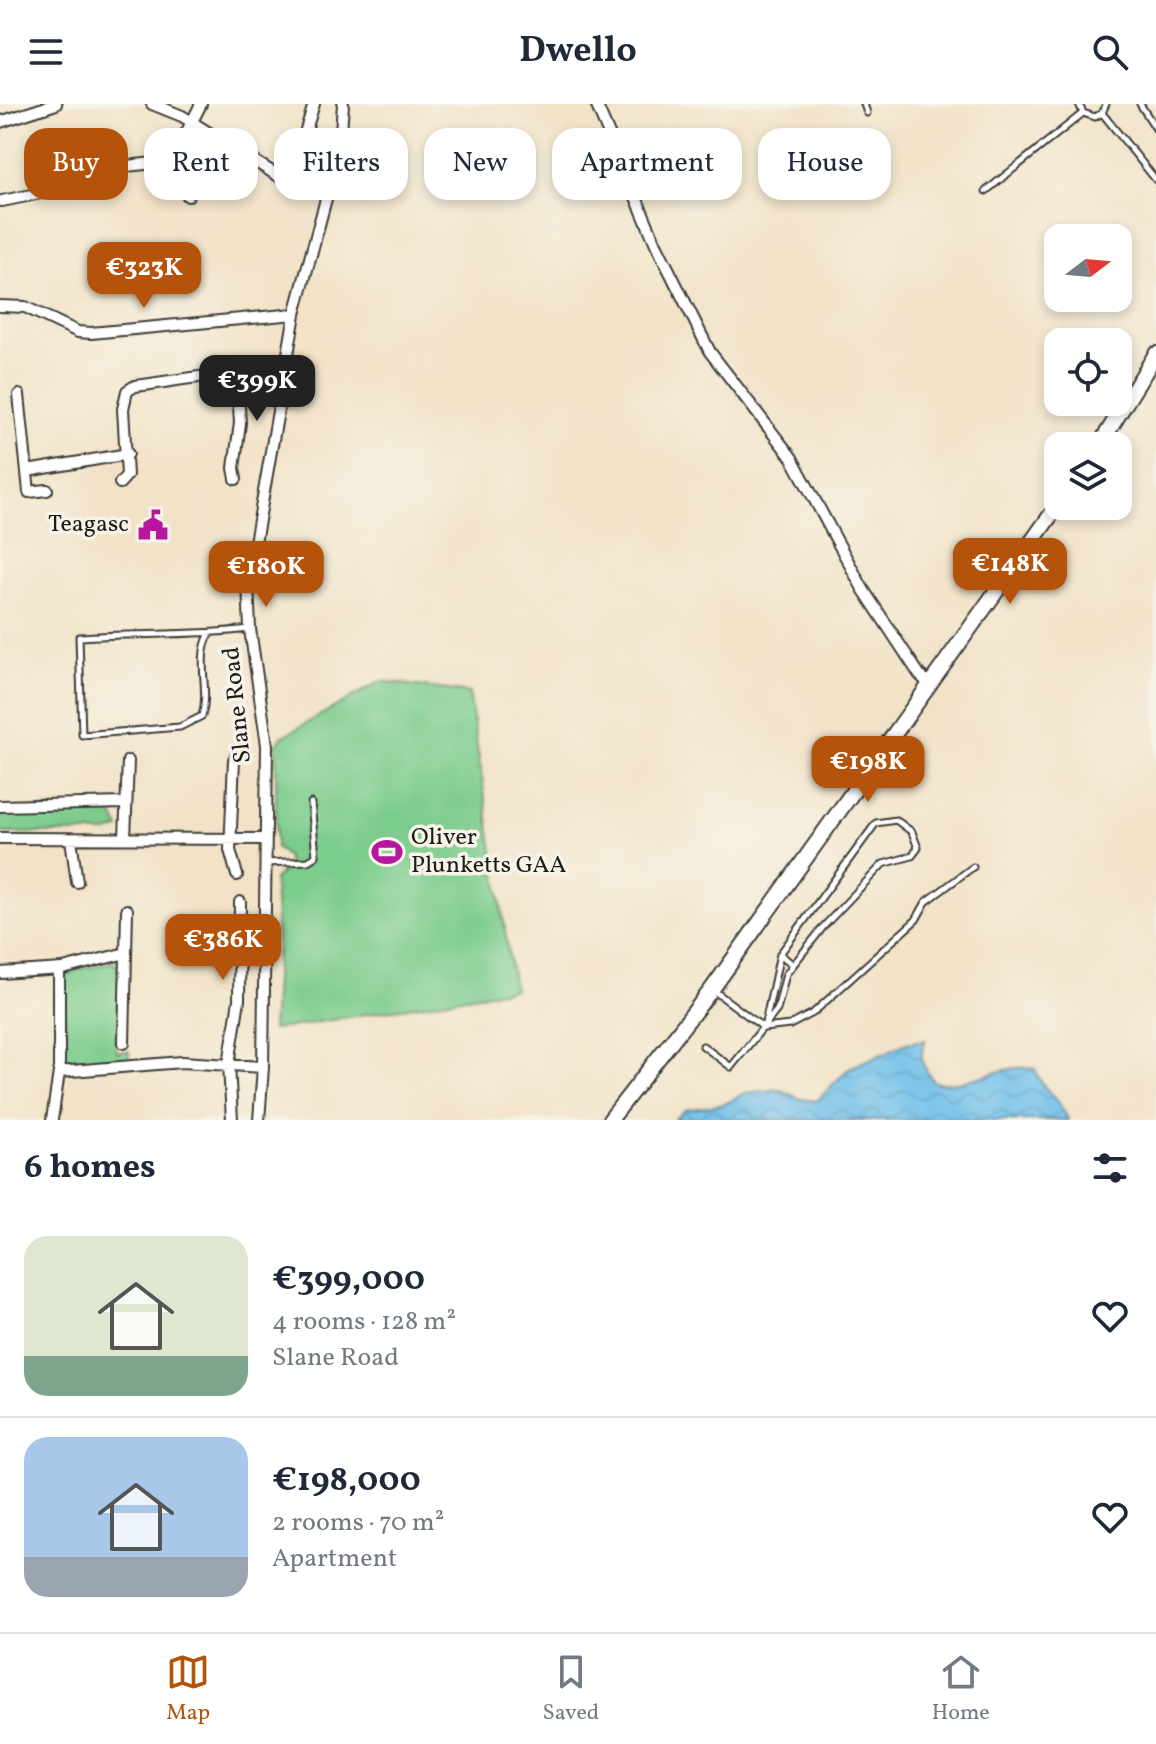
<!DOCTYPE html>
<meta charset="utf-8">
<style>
body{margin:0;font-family:Vollkorn,serif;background:#f2f2f3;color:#1f2937;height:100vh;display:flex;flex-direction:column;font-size:30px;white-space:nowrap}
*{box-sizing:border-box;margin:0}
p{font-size:26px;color:#747a83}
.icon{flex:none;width:44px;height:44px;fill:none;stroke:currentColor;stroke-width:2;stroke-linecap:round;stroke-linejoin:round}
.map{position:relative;height:1016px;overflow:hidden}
.panel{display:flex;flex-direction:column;background:#fff;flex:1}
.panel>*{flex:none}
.hud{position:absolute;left:24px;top:24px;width:1108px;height:72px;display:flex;gap:16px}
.needle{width:52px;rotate:74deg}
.tools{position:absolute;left:1044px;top:120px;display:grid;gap:16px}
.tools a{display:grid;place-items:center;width:88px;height:88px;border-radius:16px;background:#fff;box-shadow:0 4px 12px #0003;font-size:40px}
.price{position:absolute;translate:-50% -68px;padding:0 18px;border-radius:16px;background:#b45309;color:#fff;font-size:26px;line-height:52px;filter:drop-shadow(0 2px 4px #0008)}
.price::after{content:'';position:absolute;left:50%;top:48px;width:24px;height:18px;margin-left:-12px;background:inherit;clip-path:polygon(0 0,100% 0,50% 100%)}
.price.current{background:#222;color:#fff}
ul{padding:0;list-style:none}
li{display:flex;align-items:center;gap:24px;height:200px;padding:0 24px}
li+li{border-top:2px solid #e0e1e3}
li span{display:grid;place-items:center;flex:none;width:224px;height:160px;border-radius:24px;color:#555}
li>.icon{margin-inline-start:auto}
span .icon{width:96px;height:96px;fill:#fffc;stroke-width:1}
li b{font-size:34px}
h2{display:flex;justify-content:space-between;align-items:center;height:96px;padding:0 24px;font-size:34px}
.pill{padding:0 28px;border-radius:24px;background:#fff;box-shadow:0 4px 12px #0003;font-size:28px;line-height:72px}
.pill.current{background:#b45309;color:#fff}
header{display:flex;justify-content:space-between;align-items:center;height:104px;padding:0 24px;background:#fff;font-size:36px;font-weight:700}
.menu{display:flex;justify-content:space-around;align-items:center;height:112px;border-top:2px solid #e0e1e3;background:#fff;font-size:22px;color:#747a83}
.menu a{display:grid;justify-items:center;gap:4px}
.menu .current{color:#b45309}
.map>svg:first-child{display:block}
</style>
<header><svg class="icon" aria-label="menu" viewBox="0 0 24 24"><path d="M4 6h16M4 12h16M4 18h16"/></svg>Dwello<svg class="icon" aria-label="search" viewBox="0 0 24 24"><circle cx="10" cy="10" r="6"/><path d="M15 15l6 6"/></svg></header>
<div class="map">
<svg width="1156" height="1016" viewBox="0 0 1156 1016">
<defs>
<pattern id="water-waves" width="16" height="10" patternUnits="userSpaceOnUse" patternTransform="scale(2)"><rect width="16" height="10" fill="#6fc0ea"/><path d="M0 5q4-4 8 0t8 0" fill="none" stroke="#60a4c8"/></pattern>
</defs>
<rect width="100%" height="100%" fill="#f7f3e8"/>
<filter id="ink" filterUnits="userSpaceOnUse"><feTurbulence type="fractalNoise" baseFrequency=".0125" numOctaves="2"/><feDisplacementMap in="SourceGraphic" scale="16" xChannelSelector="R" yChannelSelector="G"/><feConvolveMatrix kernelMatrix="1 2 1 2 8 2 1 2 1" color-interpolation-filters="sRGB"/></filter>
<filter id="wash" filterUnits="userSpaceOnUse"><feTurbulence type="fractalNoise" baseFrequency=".006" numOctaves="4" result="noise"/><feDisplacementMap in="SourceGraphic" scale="32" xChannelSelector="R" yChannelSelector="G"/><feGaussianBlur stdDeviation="1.8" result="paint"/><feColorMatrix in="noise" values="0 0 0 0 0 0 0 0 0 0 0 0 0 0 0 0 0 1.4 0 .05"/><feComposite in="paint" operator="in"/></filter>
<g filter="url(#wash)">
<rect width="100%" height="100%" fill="#f2e3c8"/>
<!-- green -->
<path fill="#7bcc8d" stroke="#4c7454" stroke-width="2" d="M381,577L469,589L514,885L272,926L277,839L274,776L287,763V753L276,744V641L282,633Z
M16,705H110L120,725L107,729H0V706Z
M108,859H115L121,868L120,933L115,935L117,948L129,947V957L72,962L65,951L64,874L76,866Z"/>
<!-- water -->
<path fill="url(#water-waves)" stroke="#466e83" stroke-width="2" d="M925,936C918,953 923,964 934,978C966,985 1003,958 1035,965C1042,987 1061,995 1068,1016H674L685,1006L725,1000L745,989L779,985L800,995L817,997L849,964L907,939Z"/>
</g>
<g filter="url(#ink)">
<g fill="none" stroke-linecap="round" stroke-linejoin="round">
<!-- service casing -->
<g stroke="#3c3a36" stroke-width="9">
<path id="service" d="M864,0L867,9
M1079,0L1083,9L1095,13L1102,9L1106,0
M1140,0L1156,25
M1102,9L1156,76
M986,87L1083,9
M209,531C196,556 210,586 202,612L180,623L82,631L79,533C136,529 193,532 249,525
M266,759L308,757L316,752L311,699
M780,850L792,860
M713,886L764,924L790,921L813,909L916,816L926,798L973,763
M703,942L731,963L777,906L786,870L824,822L883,760L912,752L918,744L912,728L896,716L876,719L780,850L764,924"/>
</g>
<!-- minor casing -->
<g stroke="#3c3a36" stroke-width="14">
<path id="minor" d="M152,0L182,12L280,73L330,85
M596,0L656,140L710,248L792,354L863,485L919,570L930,581
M0,18L56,0
M172,57L188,92
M280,73L305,29L314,0
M2,97L51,87L63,69L172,57L201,0
M0,202L25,203L78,228L91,229L295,210
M19,291L29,388L47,386
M27,367L128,350
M236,375L234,364L240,319L237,270
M120,379L127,371L123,305L127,287L135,282C185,276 235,263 285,274
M0,702L125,699
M0,734L265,735
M125,734L128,657
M71,735L77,778
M237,771L230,746L234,656L240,644
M0,869L63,865L126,849
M124,939L127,806
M59,968L182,958L263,963
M52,1016L59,968V865
M232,1016L229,960L239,896L240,798
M259,1016L263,963L267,641L250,525L248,479L295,210L340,43L343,0"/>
</g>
<!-- secondary casing -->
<g stroke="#3c3a36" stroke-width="18">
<path id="secondary" d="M1099,342L1156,250
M610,1016L712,885L1058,401"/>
</g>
<!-- service -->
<use href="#service" stroke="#fff" stroke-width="5"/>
<!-- minor -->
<use href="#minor" stroke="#fff" stroke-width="10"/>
<!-- secondary -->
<use href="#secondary" stroke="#fff" stroke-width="14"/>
</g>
</g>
<!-- icons -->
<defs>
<g id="civic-bare" transform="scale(2.4)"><path d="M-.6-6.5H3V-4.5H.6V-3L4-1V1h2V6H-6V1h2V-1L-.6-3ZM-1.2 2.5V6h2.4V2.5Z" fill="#b5179e" stroke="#f7f3e8" stroke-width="2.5" paint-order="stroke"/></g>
<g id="stadium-bare" transform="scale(2.4)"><path d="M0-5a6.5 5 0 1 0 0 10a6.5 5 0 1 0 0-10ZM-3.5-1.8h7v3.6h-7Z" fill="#b5179e" stroke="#f7f3e8" stroke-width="2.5" paint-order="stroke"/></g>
</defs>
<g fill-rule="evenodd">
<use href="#civic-bare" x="153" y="421"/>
<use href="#stadium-bare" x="387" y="748"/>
</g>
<g text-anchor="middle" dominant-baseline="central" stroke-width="7" stroke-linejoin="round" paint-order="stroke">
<!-- poi labels -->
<g font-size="24" fill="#1c1c1c" stroke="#f7f3e8" text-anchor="end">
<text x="129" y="421">Teagasc</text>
<text x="411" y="734" text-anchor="start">Oliver<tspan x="411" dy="28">Plunketts GAA</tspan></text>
</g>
<!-- street labels -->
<g font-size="24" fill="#1c1c1c" stroke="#f7f3e8">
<text transform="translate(238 601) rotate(-96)">Slane Road</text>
</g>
</g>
</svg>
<div class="tools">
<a><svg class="needle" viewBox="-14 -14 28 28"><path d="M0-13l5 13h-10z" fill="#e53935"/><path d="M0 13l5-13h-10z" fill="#747a83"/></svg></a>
<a><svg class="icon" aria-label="locate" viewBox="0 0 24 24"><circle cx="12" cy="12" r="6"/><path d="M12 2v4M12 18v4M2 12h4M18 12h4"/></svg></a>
<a><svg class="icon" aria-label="layers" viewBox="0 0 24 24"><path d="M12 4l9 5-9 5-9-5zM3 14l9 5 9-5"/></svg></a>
</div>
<b class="price" style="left:144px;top:206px">€323K</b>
<b class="price current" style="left:257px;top:319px">€399K</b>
<b class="price" style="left:1010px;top:502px">€148K</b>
<b class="price" style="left:266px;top:505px">€180K</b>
<b class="price" style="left:868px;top:700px">€198K</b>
<b class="price" style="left:223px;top:878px">€386K</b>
<div class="hud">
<a class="pill current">Buy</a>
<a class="pill">Rent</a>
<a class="pill">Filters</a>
<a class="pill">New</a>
<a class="pill">Apartment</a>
<a class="pill">House</a>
</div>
</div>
<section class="panel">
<h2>6 homes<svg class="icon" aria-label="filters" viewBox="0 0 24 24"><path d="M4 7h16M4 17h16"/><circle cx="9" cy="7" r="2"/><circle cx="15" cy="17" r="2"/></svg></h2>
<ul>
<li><span style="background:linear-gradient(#dfe7d0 75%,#7fa58c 0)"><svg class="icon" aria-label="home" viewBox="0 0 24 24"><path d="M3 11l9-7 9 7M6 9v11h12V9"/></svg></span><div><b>€399,000</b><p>4 rooms · 128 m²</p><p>Slane Road</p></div><svg class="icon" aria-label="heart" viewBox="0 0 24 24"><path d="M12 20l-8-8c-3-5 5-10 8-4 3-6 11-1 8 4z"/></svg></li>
<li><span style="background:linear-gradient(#a9c7e8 75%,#9aa5b1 0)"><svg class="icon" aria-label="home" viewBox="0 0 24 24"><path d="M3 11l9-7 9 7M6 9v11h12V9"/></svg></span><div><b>€198,000</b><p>2 rooms · 70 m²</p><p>Apartment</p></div><svg class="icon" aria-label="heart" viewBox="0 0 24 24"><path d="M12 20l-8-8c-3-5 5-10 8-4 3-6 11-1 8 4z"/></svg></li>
</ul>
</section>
<nav class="menu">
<a class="current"><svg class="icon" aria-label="map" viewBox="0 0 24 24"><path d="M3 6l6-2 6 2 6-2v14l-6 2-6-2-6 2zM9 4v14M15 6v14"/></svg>Map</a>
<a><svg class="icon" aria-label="saved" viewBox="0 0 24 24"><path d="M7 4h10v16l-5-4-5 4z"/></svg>Saved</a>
<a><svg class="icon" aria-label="home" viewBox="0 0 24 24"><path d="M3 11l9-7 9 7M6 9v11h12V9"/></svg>Home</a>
</nav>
